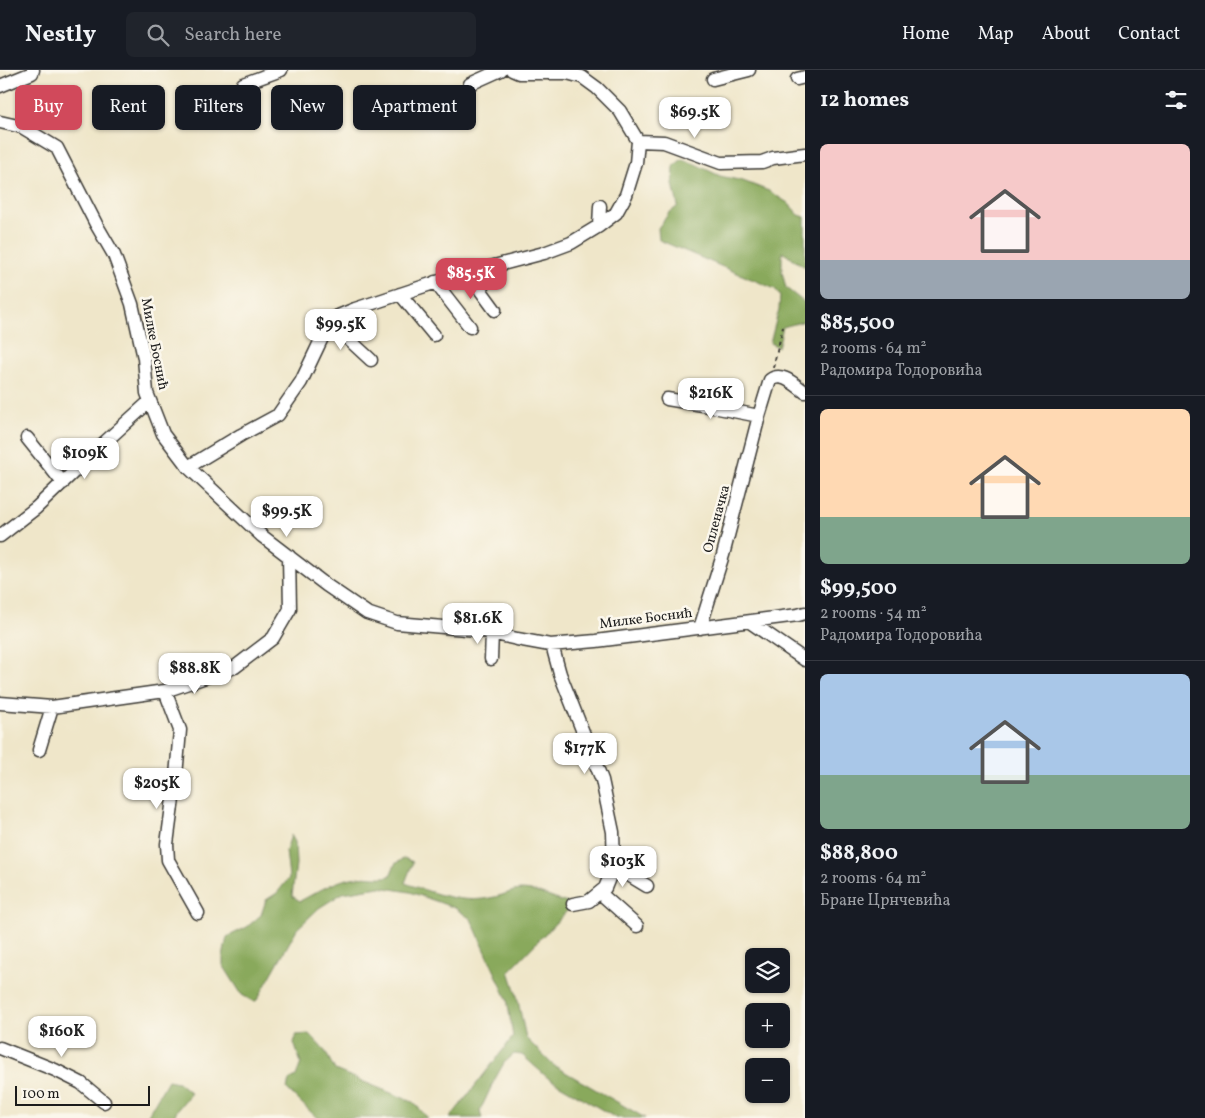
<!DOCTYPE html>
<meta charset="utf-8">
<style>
body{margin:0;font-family:Vollkorn,serif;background:#20242c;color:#f1f3f6;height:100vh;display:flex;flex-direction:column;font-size:19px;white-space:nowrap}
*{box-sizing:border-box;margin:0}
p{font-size:16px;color:#9ea1a6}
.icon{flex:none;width:28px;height:28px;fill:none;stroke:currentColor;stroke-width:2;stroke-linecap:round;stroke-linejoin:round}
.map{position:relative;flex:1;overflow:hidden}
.drawer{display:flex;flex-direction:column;background:#171b24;width:400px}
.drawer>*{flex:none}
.top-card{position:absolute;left:15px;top:15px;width:475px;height:45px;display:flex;gap:10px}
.controls{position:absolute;left:745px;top:878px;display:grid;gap:10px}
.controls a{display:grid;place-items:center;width:45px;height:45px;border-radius:8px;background:#171b24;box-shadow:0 1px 4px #0004;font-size:25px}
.scale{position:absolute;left:15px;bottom:12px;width:135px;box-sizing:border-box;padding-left:5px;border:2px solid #1c1c1c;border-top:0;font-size:14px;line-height:18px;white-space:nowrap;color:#1c1c1c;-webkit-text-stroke:4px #fbf7ec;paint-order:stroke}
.price{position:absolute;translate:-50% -42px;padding:0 11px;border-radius:10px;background:#fff;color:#222;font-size:16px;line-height:32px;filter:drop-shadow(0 1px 2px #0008)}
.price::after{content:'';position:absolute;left:50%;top:30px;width:15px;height:11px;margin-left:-8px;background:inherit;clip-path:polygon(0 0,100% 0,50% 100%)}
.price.selected{background:#d1495b;color:#fff}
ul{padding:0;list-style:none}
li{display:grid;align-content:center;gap:10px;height:265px;padding:0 15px}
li+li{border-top:1px solid #363941}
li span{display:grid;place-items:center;height:155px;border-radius:8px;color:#555}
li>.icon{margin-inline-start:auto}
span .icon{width:90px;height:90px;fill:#fffc;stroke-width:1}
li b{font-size:21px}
h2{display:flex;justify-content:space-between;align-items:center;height:60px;padding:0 15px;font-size:21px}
.chip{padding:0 18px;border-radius:8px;background:#171b24;box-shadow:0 1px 4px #0004;font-size:18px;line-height:45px}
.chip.selected{background:#d1495b;color:#fff}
header{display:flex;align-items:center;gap:30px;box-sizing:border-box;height:70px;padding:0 25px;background:#171b24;border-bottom:1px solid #363941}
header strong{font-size:24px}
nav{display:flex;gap:28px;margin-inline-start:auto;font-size:18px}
.search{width:350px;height:45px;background:#20242c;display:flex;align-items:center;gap:12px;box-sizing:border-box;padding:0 18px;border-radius:8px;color:#9ea1a6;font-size:19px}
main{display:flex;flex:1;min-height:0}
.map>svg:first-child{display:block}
</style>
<header>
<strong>Nestly</strong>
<div class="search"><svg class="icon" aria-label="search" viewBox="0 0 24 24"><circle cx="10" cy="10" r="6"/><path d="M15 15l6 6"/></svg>Search here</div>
<nav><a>Home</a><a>Map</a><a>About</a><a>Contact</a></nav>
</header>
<main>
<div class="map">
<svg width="805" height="1048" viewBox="0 0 805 1048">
<rect width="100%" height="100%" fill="#fbf7ec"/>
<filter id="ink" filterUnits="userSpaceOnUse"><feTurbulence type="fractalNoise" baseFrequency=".02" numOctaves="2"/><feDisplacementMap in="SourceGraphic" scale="10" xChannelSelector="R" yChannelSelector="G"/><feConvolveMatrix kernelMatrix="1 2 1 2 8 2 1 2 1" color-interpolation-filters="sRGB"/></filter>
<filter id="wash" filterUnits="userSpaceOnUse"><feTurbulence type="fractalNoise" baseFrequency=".0096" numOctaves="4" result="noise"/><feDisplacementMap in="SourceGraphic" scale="20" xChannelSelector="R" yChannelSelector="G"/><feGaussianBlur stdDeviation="1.12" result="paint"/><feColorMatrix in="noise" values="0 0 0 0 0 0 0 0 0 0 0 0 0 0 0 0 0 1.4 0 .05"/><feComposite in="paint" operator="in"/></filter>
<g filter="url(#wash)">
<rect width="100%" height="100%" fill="#efe6c9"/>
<!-- forest -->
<path fill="#89a95c" stroke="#52623c" d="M682,89L695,94L720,106L743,111L769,121L788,133L799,145L805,147V197L782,182V202L786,218L805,233V251L783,257L778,277L770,273L779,239L780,225L775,219L659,170L658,158L669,143L678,136L673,114L674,96Z
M291,765L295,772L296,794L292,826L300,831C319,821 337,809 358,807C369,805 378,809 390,806L395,794L404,788L413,792L405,813C431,822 456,832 483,829C490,828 496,827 502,825C508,823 515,820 521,820C539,820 555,831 573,834L570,838L509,901L517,926L526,968L553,995L645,1048H616L548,1008L522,985L514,984L504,993L494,1011L480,1041L482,1048H450L513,967L507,929L471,849L455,838L410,822L379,817L343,823L319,838L297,859L257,930L254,932L242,925L223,895V887L227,867L247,857L261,845L266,830L277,823L289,808L286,781Z
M309,964L325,981L335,1000L413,1032L428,1048H317L287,1019L289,1010L296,1006L301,993L294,973L296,965Z
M168,1010L178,1012L191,1023L178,1039L173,1048H146Z"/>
</g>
<g filter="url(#ink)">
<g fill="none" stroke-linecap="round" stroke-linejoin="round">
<!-- minor casing -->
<g stroke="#3c3a36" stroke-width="15">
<path id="minor" d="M713,9L749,0
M797,9L805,7
M243,14L281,0
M470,14L501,0
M0,16L32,3L33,0
M0,52L22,57L57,78L96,154L114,185L132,234L144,288L147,323L163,364L188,397L262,466L326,515L367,543L397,553L478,560L517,569L550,575L596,571L798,545L805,543
M638,71L664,72L721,93L762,92L773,88L805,84
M599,156L600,136
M468,203L495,240
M435,212L470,257
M400,224L434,265
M330,252L371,290
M667,329L703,335L759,346
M27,368L63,413
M188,397L241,365L278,345L301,312L331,249L355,239L452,207L544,183L571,173L599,156L616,143L626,125L636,93L638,71L620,41L597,18L582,7L567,3H519L512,0
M0,466L36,438L105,372L150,331
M750,552L805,590
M700,558L723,485L759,346L770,310C782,301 795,315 805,322
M552,575L560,604L602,710L613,762L614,796L605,818L589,831L573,834
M491,589L492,563
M165,621L180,660L176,706L167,774L168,790L198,843
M0,633L52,637L165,621L235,597L273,568L290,539L289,486
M39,680L52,637
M614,796L647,816
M600,823L637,856
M0,978L55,1000L81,1013L104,1032"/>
</g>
<!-- path -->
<path stroke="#3c3a36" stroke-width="2" stroke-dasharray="4 4" stroke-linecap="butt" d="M773,298L783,257"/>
<!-- minor -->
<use href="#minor" stroke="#fff" stroke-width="12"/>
</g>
</g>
<g text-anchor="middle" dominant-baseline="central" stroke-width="5" stroke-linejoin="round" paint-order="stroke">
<!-- street labels -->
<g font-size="14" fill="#1c1c1c" stroke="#fbf7ec">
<text transform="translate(154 274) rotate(79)">Милке Боснић</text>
<text transform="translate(717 449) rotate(-75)">Опленачка</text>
<text transform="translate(646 549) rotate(-7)">Милке Боснић</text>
</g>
</g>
</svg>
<div class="controls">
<a><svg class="icon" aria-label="layers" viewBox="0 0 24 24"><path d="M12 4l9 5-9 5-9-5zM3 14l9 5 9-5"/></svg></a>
<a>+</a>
<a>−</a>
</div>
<div class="scale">100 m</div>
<b class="price" style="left:695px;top:69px">$69.5K</b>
<b class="price selected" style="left:471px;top:230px">$85.5K</b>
<b class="price" style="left:341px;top:281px">$99.5K</b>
<b class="price" style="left:711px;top:350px">$216K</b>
<b class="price" style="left:85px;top:410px">$109K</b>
<b class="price" style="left:287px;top:468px">$99.5K</b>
<b class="price" style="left:478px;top:575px">$81.6K</b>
<b class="price" style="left:195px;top:625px">$88.8K</b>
<b class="price" style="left:585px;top:705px">$177K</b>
<b class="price" style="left:157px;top:740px">$205K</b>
<b class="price" style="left:623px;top:818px">$103K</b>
<b class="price" style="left:62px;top:988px">$160K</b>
<div class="top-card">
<a class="chip selected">Buy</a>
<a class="chip">Rent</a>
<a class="chip">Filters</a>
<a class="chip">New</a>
<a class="chip">Apartment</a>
</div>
</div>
<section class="drawer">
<h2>12 homes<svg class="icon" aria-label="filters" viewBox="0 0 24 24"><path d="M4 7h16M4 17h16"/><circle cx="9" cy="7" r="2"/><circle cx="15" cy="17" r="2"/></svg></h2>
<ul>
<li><span style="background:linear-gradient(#f6c9c9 75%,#9aa5b1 0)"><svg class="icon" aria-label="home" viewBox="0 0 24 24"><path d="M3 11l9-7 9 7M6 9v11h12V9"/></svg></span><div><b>$85,500</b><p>2 rooms · 64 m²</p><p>Радомира Тодоровића</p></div></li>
<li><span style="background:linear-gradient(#ffd9b3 70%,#7fa58c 0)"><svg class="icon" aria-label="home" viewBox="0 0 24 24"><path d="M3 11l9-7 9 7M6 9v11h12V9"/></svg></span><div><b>$99,500</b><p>2 rooms · 54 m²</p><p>Радомира Тодоровића</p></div></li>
<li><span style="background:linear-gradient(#a9c7e8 65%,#7fa58c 0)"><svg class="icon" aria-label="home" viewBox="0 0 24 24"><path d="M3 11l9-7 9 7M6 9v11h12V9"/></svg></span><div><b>$88,800</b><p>2 rooms · 64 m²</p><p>Бране Црнчевића</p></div></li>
</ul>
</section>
</main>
